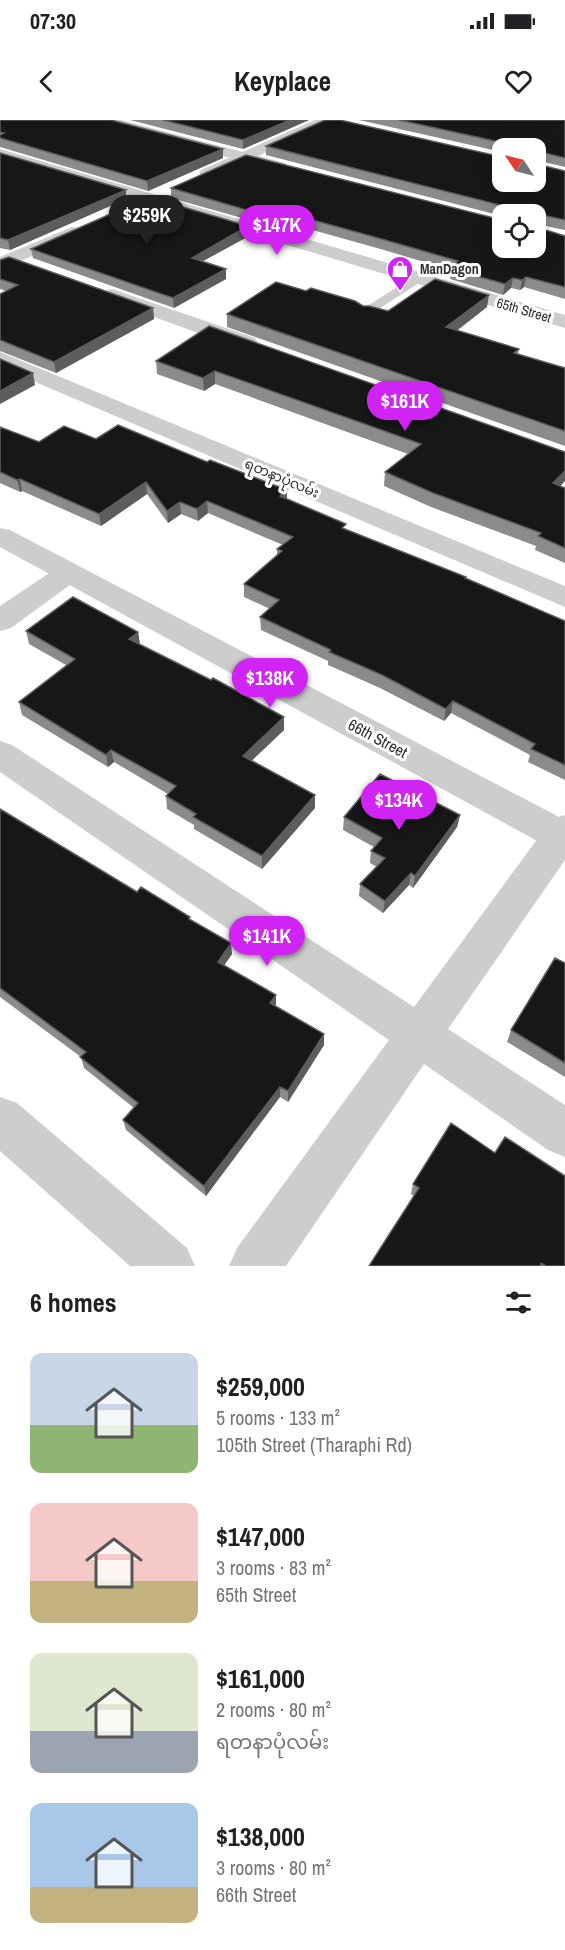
<!DOCTYPE html>
<meta charset="utf-8">
<style>
body{margin:0;font-family:"Archivo Narrow","Noto Sans Myanmar",sans-serif;background:#f2f2f2;color:#202124;height:100vh;display:flex;flex-direction:column;font-size:22px;white-space:nowrap}
*{box-sizing:border-box;margin:0}
p{font-size:20px;color:#757577}
.icon{flex:none;width:33px;height:33px;fill:none;stroke:currentColor;stroke-width:2;stroke-linecap:round;stroke-linejoin:round}
.map{position:relative;height:1146px;overflow:hidden}
.sheet{display:flex;flex-direction:column;background:#fff;flex:1}
.sheet>*{flex:none}
.needle{width:39px;rotate:305deg}
.fabs{position:absolute;left:492px;top:18px;display:grid;gap:12px}
.fabs a{display:grid;place-items:center;width:54px;height:54px;border-radius:12px;background:#fff;box-shadow:0 3px 15px #0003;font-size:30px}
.price{position:absolute;translate:-50% -51px;padding:0 14px;border-radius:21px;background:#d024f4;color:#fff;font-size:20px;line-height:39px;filter:drop-shadow(0 2px 3px #0008)}
.price::after{content:'';position:absolute;left:50%;top:36px;width:18px;height:14px;margin-left:-9px;background:inherit;clip-path:polygon(0 0,100% 0,50% 100%)}
.price.active{background:#222;color:#fff}
ul{padding:0;list-style:none}
li{display:flex;align-items:center;gap:18px;height:150px;padding:0 30px}
li span{display:grid;place-items:center;flex:none;width:168px;height:120px;border-radius:12px;color:#555}
li>.icon{margin-inline-start:auto}
span .icon{width:72px;height:72px;fill:#fffc;stroke-width:1}
li b{font-size:26px}
h2{display:flex;justify-content:space-between;align-items:center;height:72px;padding:0 30px;font-size:26px}
.status{display:flex;justify-content:space-between;align-items:center;height:42px;padding:0 30px;background:#fff;direction:ltr}
.status svg{height:16px;fill:currentColor}
header{display:flex;justify-content:space-between;align-items:center;height:78px;padding:0 30px;background:#fff;font-size:27px;font-weight:800}
.map>svg:first-child{display:block}
</style>
<div class="status"><b>07:30</b><svg viewBox="0 0 49 12"><path d="M0 12V9h3v3zM5 12V6h3v6zM10 12V3h3v9zM15 12V0h3v12zM26 1h20v11H26zM47 4h2v5h-2z"/></svg></div>
<header><svg class="icon" aria-label="back" viewBox="0 0 24 24"><path d="M15 5l-7 7 7 7"/></svg>Keyplace<svg class="icon" aria-label="heart" viewBox="0 0 24 24"><path d="M12 20l-8-8c-3-5 5-10 8-4 3-6 11-1 8 4z"/></svg></header>
<div class="map">
<svg width="565" height="1146" viewBox="0 0 565 1146">
<rect width="100%" height="100%" fill="#fff"/>
<g fill="none" stroke-linecap="round" stroke-linejoin="round">
<!-- service -->
<path fill="#cdcdcd" fill-rule="evenodd" d="M418,154L424,158L422,161L368,196L363,197L356,193Z"/>
<!-- minor -->
<path fill="#cdcdcd" fill-rule="evenodd" d="M97,0H121L285,43L287,46L279,51L99,3Z
M112,169L255,218L258,223L255,228L247,230L239,228L105,179L102,175L105,171Z
M0,232L565,466V487L0,247Z
M68,444L78,447L83,453L78,459L11,508L0,511V486L58,447Z
M0,621L12,625L414,887L552,699L565,695V740L448,909L565,985V1037L548,1030L424,944L286,1146H229L237,1128L389,920L0,652Z
M0,977L17,983L187,1128L195,1146H130L0,1031Z"/>
<!-- tertiary -->
<path fill="#cdcdcd" fill-rule="evenodd" d="M315,0H334L332,3L213,56H201L199,53L201,50Z
M0,29L565,195V208L0,39Z
M72,107L78,108L81,112L78,116L0,150V137Z
M0,408L10,410L565,700V733L552,729L0,427Z"/>
</g>
<!-- wall -->
<path fill="#8b8b8b" d="M0,0L223,29V38L148,71L0,27Z
M130,0H309L243,29Z
M359,0H565V47L536,40V44L565,51V110L536,104V107L565,116V179L524,167L520,170L511,168L503,175L450,159L451,150L384,130L277,100L267,105L171,78V68L502,100L536,94H502V96L266,35V26L502,37L536,28H502V32Z
M0,33L126,79L10,130L0,128Z
M249,116L203,141L226,159L174,188L33,138L31,129Z
M0,140L153,188L154,199L56,253L0,231V174L6,171L0,169Z
M306,171L363,186L388,191L487,187L457,210L519,229L518,234L565,248V326L227,207V194Z
M209,206L565,332V361L560,366L565,368V443L535,430L536,426L431,387L384,366L385,352L408,334L215,264L204,271L157,254L156,241Z
M0,307L39,322L96,319L207,342L287,370V379L346,409L466,457V459L565,501V660L528,642L530,635L451,593L444,601L380,568L328,545V541L261,510L260,497L270,489L244,477V464L277,435V429L283,425L208,393L198,401L181,394L168,403L147,374L101,406L22,371L20,372L0,363Z
M26,511L138,512L140,525L284,597V610L251,641L315,675V688L262,749L194,709V705L167,689L166,676L168,674L114,642L108,647L22,595L19,582L66,545L29,524Z
M0,689L137,772L190,797V800L232,834L224,845L276,875V886L324,914V925L288,982L280,977L206,1076L126,1010L123,1000L134,988L84,948L81,937L0,877Z
M460,695L457,707L413,768L409,765L383,793L359,776L360,764L377,747L370,743L371,731L374,727L343,710L344,697Z
M565,843V957L507,922L511,910Z
M495,1033L565,1146H369L414,1076L411,1074L413,1064Z"/>
<!-- shaded-wall -->
<path fill="#5d5d5d" d="M290,0H309L243,29V20Z
M223,29V38L148,71L147,61Z
M126,70V79L10,130L8,120Z
M277,90V100L267,105V96Z
M248,106L249,116L192,147V138Z
M226,149V159L174,188L173,178Z
M526,157L524,167L520,170L522,160Z
M513,158L511,168L503,175L505,164Z
M489,175L487,187L445,220L446,207Z
M153,188L154,199L56,253L54,242Z
M215,251V264L204,271L203,258Z
M33,253L35,265L0,284V271Z
M565,351V361L550,377L553,363Z
M20,359L22,371L20,372L17,360Z
M146,362L147,374L101,406L99,394Z
M287,370V382L280,376Z
M207,381L208,393L198,401L197,389Z
M180,382L181,394L168,403L167,391Z
M138,512L140,525L129,519Z
M453,581L451,593L444,601L446,589Z
M284,597V610L243,649V636Z
M111,630L114,642L108,647L106,635Z
M315,675V688L262,749V736Z
M460,695L457,707L413,768L415,756Z
M411,753L409,765L383,793L385,781Z
M231,823L232,834L219,853L218,842Z
M276,875V886L270,883Z
M324,914V925L288,982V971Z
M280,967V977L206,1076L204,1066Z"/>
<!-- building -->
<path fill="#171717" stroke="#5d5d5d" stroke-width="1.5" d="M0,0H111L223,29L147,61L0,18V15L4,13L0,12Z
M163,0H290L243,20Z
M325,0H340L502,37V62H536V39V44L565,51V100L538,94L536,96V94H505L504,86L266,26Z
M399,0H565V38L538,31L536,33V28H505L504,23Z
M0,33L126,70L8,120L0,118Z
M246,35L502,100V128H536V98V107L565,116V167L526,157L522,160L513,158L505,164L451,149L457,145L454,144L458,141L385,120L277,90L267,96L171,68Z
M149,77L248,106L192,138L226,149L173,178L31,129Z
M9,137L153,188L54,242L0,220V174L18,165L0,159V140Z
M435,159L489,175L446,207L519,229L514,233L565,248V311L227,194L276,162L306,171L311,168L355,181L363,186H369L388,191Z
M209,206L565,332V351L553,363L565,368V428L538,416L541,413L433,373L385,352L421,324L215,251L203,258L156,241Z
M0,239L33,253L0,271Z
M118,305L207,342L210,340L287,370L280,376L346,404L342,408L466,457L465,458L565,501V645L531,629L535,624L453,581L446,589L382,555L329,532L331,530L260,497L279,480L244,464L282,431L277,429L293,417L207,381L197,389L180,382L167,391L146,362L99,394L20,359L17,360L0,352V307L39,322L64,306L96,319Z
M73,477L138,512L129,519L211,560L213,558L284,597L243,636L315,675L262,736L193,697L196,694L166,676L176,666L111,630L106,635L19,582L75,539L26,511Z
M380,654L460,695L415,756L411,753L385,781L360,764L385,738L371,731L382,718L344,697Z
M0,689L137,772L141,767L190,797L189,799L231,823L218,842L276,875L270,883L324,914L288,971L280,967L204,1066L123,1000L138,983L80,937L86,932L0,868Z
M555,838L565,843V943L511,910Z
M451,1003L495,1033L505,1017L565,1056V1146H546L541,1143L540,1146H369L419,1068L413,1064Z"/>
<!-- icons -->
<defs>
<g id="shop-pin" transform="scale(1.35)"><path d="M0 17L-7.5 6A9.5 9.5 0 1 1 7.5 6Z" fill="#d024f4" stroke="#fff"/><path d="M-5-2.5h2.3a2.7 3.5 0 0 1 5.4 0H5L5.5 6h-11ZM-1.5-2.5h3a1.5 2.3 0 0 0-3 0Z" fill="#fff"/></g>
</defs>
<g fill-rule="evenodd">
<use href="#shop-pin" x="400" y="149"/>
</g>
<g text-anchor="middle" dominant-baseline="central" stroke-width="6" stroke-linejoin="round" paint-order="stroke">
<!-- far-poi labels -->
<g font-size="14" font-weight="bold" fill="#303030" stroke="#fff" text-anchor="start">
<text x="420" y="149">ManDagon</text>
</g>
<!-- far-street labels -->
<g font-size="14" fill="#303030" stroke="#fff">
<text transform="translate(524 190) rotate(16)">65th Street</text>
<text transform="translate(282 358) rotate(23)">ရတနာပုံလမ်း</text>
</g>
<!-- street labels -->
<g font-size="16" fill="#303030" stroke="#fff">
<text transform="translate(378 618) rotate(28)">66th Street</text>
</g>
</g>
</svg>
<div class="fabs">
<a><svg class="needle" viewBox="-14 -14 28 28"><path d="M0-13l5 13h-10z" fill="#e53935"/><path d="M0 13l5-13h-10z" fill="#757577"/></svg></a>
<a><svg class="icon" aria-label="locate" viewBox="0 0 24 24"><circle cx="12" cy="12" r="6"/><path d="M12 2v4M12 18v4M2 12h4M18 12h4"/></svg></a>
</div>
<b class="price active" style="left:147px;top:126px">$259K</b>
<b class="price" style="left:277px;top:136px">$147K</b>
<b class="price" style="left:405px;top:312px">$161K</b>
<b class="price" style="left:270px;top:589px">$138K</b>
<b class="price" style="left:399px;top:711px">$134K</b>
<b class="price" style="left:267px;top:847px">$141K</b>
</div>
<section class="sheet">
<h2>6 homes<svg class="icon" aria-label="filters" viewBox="0 0 24 24"><path d="M4 7h16M4 17h16"/><circle cx="9" cy="7" r="2"/><circle cx="15" cy="17" r="2"/></svg></h2>
<ul>
<li><span style="background:linear-gradient(#c9d6e8 60%,#8fb573 0)"><svg class="icon" aria-label="home" viewBox="0 0 24 24"><path d="M3 11l9-7 9 7M6 9v11h12V9"/></svg></span><div><b>$259,000</b><p>5 rooms · 133 m²</p><p>105th Street (Tharaphi Rd)</p></div></li>
<li><span style="background:linear-gradient(#f6c9c9 65%,#c2b280 0)"><svg class="icon" aria-label="home" viewBox="0 0 24 24"><path d="M3 11l9-7 9 7M6 9v11h12V9"/></svg></span><div><b>$147,000</b><p>3 rooms · 83 m²</p><p>65th Street</p></div></li>
<li><span style="background:linear-gradient(#dfe7d0 65%,#9aa5b1 0)"><svg class="icon" aria-label="home" viewBox="0 0 24 24"><path d="M3 11l9-7 9 7M6 9v11h12V9"/></svg></span><div><b>$161,000</b><p>2 rooms · 80 m²</p><p>ရတနာပုံလမ်း</p></div></li>
<li><span style="background:linear-gradient(#a9c7e8 70%,#c2b280 0)"><svg class="icon" aria-label="home" viewBox="0 0 24 24"><path d="M3 11l9-7 9 7M6 9v11h12V9"/></svg></span><div><b>$138,000</b><p>3 rooms · 80 m²</p><p>66th Street</p></div></li>
</ul>
</section>
